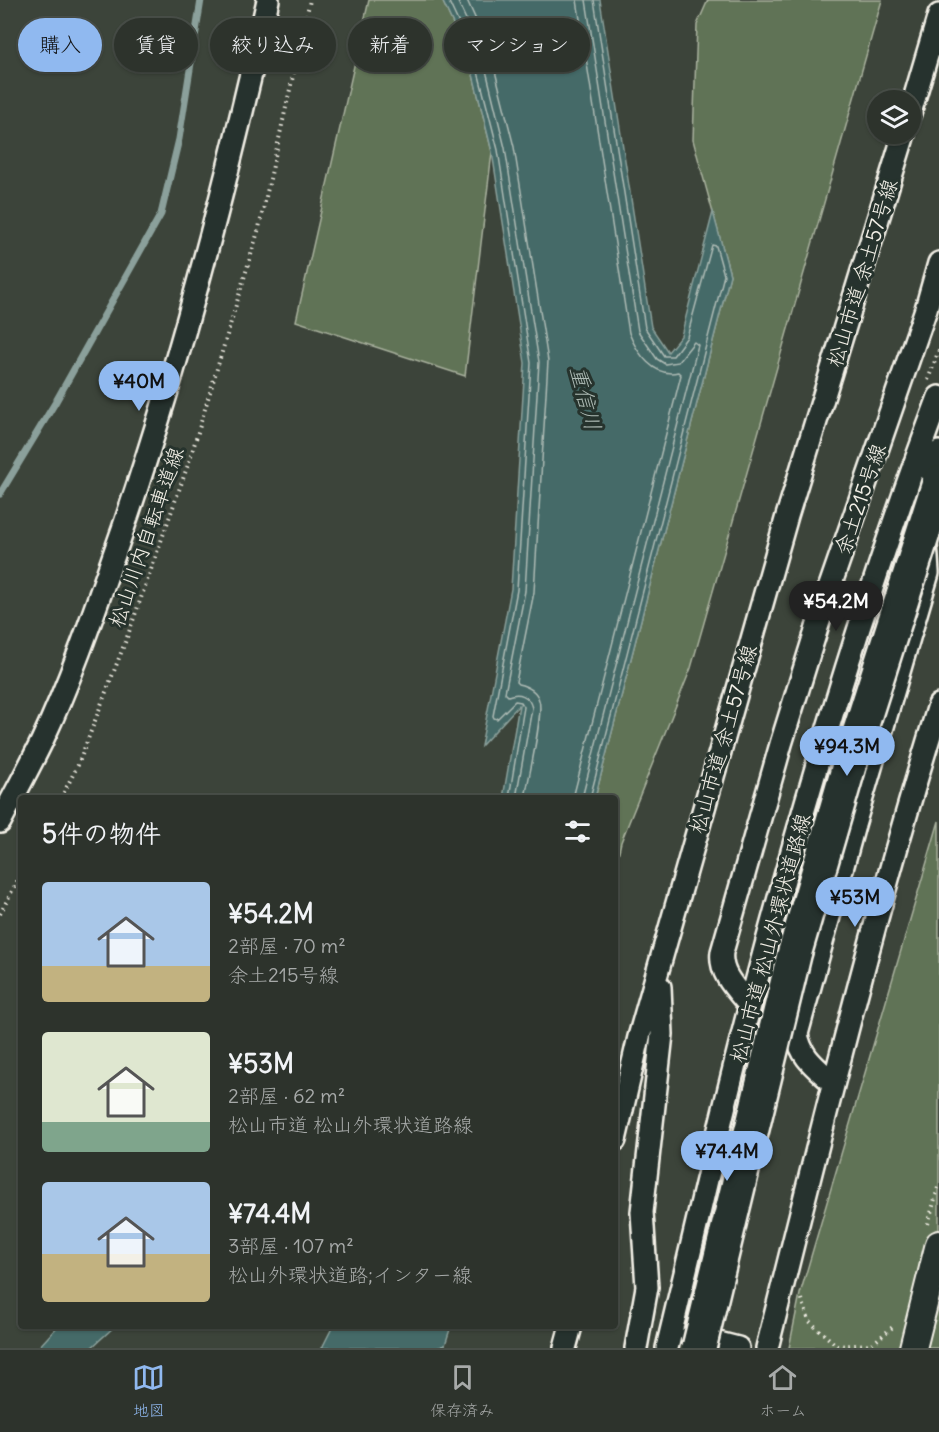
<!DOCTYPE html>
<html lang="ja">
<meta charset="utf-8">
<style>
body{margin:0;font-family:Delius,"Klee One",sans-serif;background:#353b34;color:#f1f3f6;height:100vh;display:flex;flex-direction:column;font-size:22px;white-space:nowrap}
*{box-sizing:border-box;margin:0}
p{font-size:20px;color:#a7aaa9}
.icon{flex:none;width:33px;height:33px;fill:none;stroke:currentColor;stroke-width:2;stroke-linecap:round;stroke-linejoin:round}
.map{position:relative;flex:1;overflow:hidden}
.drawer{position:absolute;left:18px;top:795px;width:600px;height:534px;display:flex;flex-direction:column;background:#2d332c;border-radius:6px;box-shadow:0 2px 4px #0004,0 0 0 2px #484e48}
.drawer>*{flex:none}
.guide{position:absolute;left:18px;top:18px;width:600px;height:54px;display:flex;gap:12px}
.fabs{position:absolute;left:867px;top:90px;display:grid;gap:12px}
.fabs a{display:grid;place-items:center;width:54px;height:54px;border-radius:50%;background:#2d332c;box-shadow:0 2px 4px #0004,0 0 0 2px #484e48;font-size:30px}
.price{position:absolute;translate:-50% -51px;padding:0 14px;border-radius:21px;background:#90b9f0;color:#111;font-size:20px;line-height:39px;filter:drop-shadow(0 2px 3px #0008)}
.price::after{content:'';position:absolute;left:50%;top:36px;width:18px;height:14px;margin-left:-9px;background:inherit;clip-path:polygon(0 0,100% 0,50% 100%)}
.price.selected{background:#222;color:#fff}
ul{padding:0;list-style:none}
li{display:flex;align-items:center;gap:18px;height:150px;padding:0 24px}
li span{display:grid;place-items:center;flex:none;width:168px;height:120px;border-radius:6px;color:#555}
li>.icon{margin-inline-start:auto}
span .icon{width:72px;height:72px;fill:#fffc;stroke-width:1}
li b{font-size:26px}
h2{display:flex;justify-content:space-between;align-items:center;height:72px;padding:0 24px;font-size:26px}
.chip{padding:0 21px;border-radius:27px;background:#2d332c;box-shadow:0 2px 4px #0004,0 0 0 2px #484e48;font-size:21px;line-height:54px}
.chip.selected{background:#90b9f0;color:#111}
.dock{display:flex;justify-content:space-around;align-items:center;height:84px;border-top:2px solid #484e48;background:#2d332c;font-size:16px;color:#a7aaa9}
.dock a{display:grid;justify-items:center;gap:3px}
.dock .selected{color:#90b9f0}
.map>svg:first-child{display:block}
</style>
<div class="map">
<svg width="939" height="1348" viewBox="0 0 939 1348">
<rect width="100%" height="100%" fill="#3c443a"/>
<filter id="ink" filterUnits="userSpaceOnUse"><feTurbulence type="fractalNoise" baseFrequency=".0167" numOctaves="2"/><feDisplacementMap in="SourceGraphic" scale="12" xChannelSelector="R" yChannelSelector="G"/><feConvolveMatrix kernelMatrix="1 2 1 2 8 2 1 2 1" color-interpolation-filters="sRGB"/></filter>
<g filter="url(#ink)">
<!-- green -->
<path fill="#607356" stroke="#aab29f" stroke-width="1.5" d="M369,0H442L469,58L492,152L465,376L296,321Z
M708,0H882L691,668L621,842L615,870V798H595L730,275L693,140L697,25Z
M939,821V1348H789L800,1294Z"/>
<!-- water -->
<path fill="#456a68" stroke="#8ba09b" stroke-width="1.5" d="M442,0H600L651,327L668,352L681,336L713,212L730,275L595,798H503L519,705L481,746L511,589L525,363L492,152L469,58Z
M58,1326H115L91,1348H38Z
M333,1326H451L445,1345L437,1348H322Z"/>
<g fill="none" stroke-linecap="round" stroke-linejoin="round">
<!-- shore -->
<path stroke="#aebbb5" stroke-width="1.5" d="M448,0L474,56L498,150L531,363L517,590L493,716L494,718L497,719L515,701L521,702L524,707L509,798
M457,0L482,54L505,148L539,362L525,591L505,693L508,696C519,692 529,695 532,708L516,798
M467,0L490,51L514,147L548,361L534,592L516,682L518,684C527,686 536,690 539,700C544,713 528,780 525,798
M573,798L681,375L678,372C654,378 637,353 629,333L577,0
M582,798L698,345L694,342L678,362L665,364L657,359L638,331L586,0
M590,798L724,275L716,246L712,245L687,337L673,356H664L645,328L594,0"/>
<!-- stream -->
<path stroke="#8ba09b" stroke-width="7" d="M0,494L55,403L161,214L179,139L201,0"/>
<!-- minor casing -->
<g stroke="#f4f1e8" stroke-width="26">
<path id="minor" d="M910,113L939,15
M924,494L939,452
M0,822C14,795 29,768 42,741C74,673 98,600 123,529C182,356 228,178 268,0
M750,1006C737,990 719,974 722,952L781,744L829,589L926,309L939,263
M833,1083C816,1067 801,1058 797,1034L854,825L928,573L926,543
M615,1140L639,1037L787,516L904,134
M691,1336L738,1348
M565,1348L571,1326
M636,1348L647,1287L642,1212L662,1034L660,987
M667,1348C695,1234 720,1119 750,1005C804,800 864,596 939,397
M767,1348C821,1133 873,917 939,705"/>
</g>
<!-- tertiary casing -->
<g stroke="#f4f1e8" stroke-width="30">
<path id="tertiary" d="M913,1348L939,1244"/>
</g>
<!-- path -->
<path stroke="#f4f1e8" stroke-width="4" stroke-dasharray="1.5 4.5" stroke-linecap="butt" d="M928,380L939,350
M61,798L78,765L129,632L190,459L259,228L310,0
M0,914L21,874
M928,1224L939,1184
M802,1299L809,1321L837,1346L872,1344L894,1326"/>
<!-- minor -->
<use href="#minor" stroke="#26332d" stroke-width="21"/>
<!-- tertiary -->
<use href="#tertiary" stroke="#26332d" stroke-width="26"/>
<!-- motorway-bridge casing -->
<g stroke="#f4f1e8" stroke-width="38" stroke-linecap="butt">
<path id="motorway-bridge" d="M699,1348L794,955L851,759L939,483"/>
</g>
<!-- motorway-bridge -->
<use href="#motorway-bridge" stroke="#26332d" stroke-width="33"/>
</g>
</g>
<g text-anchor="middle" dominant-baseline="central" stroke-width="6" stroke-linejoin="round" paint-order="stroke">
<!-- street labels -->
<g font-size="21" fill="#f4f1e8" stroke="#26332d">
<text transform="translate(862 273) rotate(-73)">松山市道 余土57号線</text>
<text transform="translate(860 499) rotate(-71)">余土215号線</text>
<text transform="translate(146 537) rotate(-71)">松山川内自転車道線</text>
<text transform="translate(723 739) rotate(-74)">松山市道 余土57号線</text>
<text transform="translate(770 938) rotate(-75)">松山市道 松山外環状道路線</text>
</g>
<!-- water labels -->
<g font-size="22" font-style="italic" fill="#aebbb5" stroke="#26332d">
<text transform="translate(586 398) rotate(76)">重信川</text>
</g>
</g>
</svg>
<div class="fabs">
<a><svg class="icon" aria-label="layers" viewBox="0 0 24 24"><path d="M12 4l9 5-9 5-9-5zM3 14l9 5 9-5"/></svg></a>
</div>
<b class="price" style="left:139px;top:412px">¥40M</b>
<b class="price selected" style="left:836px;top:632px">¥54.2M</b>
<b class="price" style="left:847px;top:777px">¥94.3M</b>
<b class="price" style="left:855px;top:928px">¥53M</b>
<b class="price" style="left:727px;top:1182px">¥74.4M</b>
<div class="guide">
<a class="chip selected">購入</a>
<a class="chip">賃貸</a>
<a class="chip">絞り込み</a>
<a class="chip">新着</a>
<a class="chip">マンション</a>
</div>
<section class="drawer">
<h2>5件の物件<svg class="icon" aria-label="filters" viewBox="0 0 24 24"><path d="M4 7h16M4 17h16"/><circle cx="9" cy="7" r="2"/><circle cx="15" cy="17" r="2"/></svg></h2>
<ul>
<li><span style="background:linear-gradient(#a9c7e8 70%,#c2b280 0)"><svg class="icon" aria-label="home" viewBox="0 0 24 24"><path d="M3 11l9-7 9 7M6 9v11h12V9"/></svg></span><div><b>¥54.2M</b><p>2部屋 · 70 m²</p><p>余土215号線</p></div></li>
<li><span style="background:linear-gradient(#dfe7d0 75%,#7fa58c 0)"><svg class="icon" aria-label="home" viewBox="0 0 24 24"><path d="M3 11l9-7 9 7M6 9v11h12V9"/></svg></span><div><b>¥53M</b><p>2部屋 · 62 m²</p><p>松山市道 松山外環状道路線</p></div></li>
<li><span style="background:linear-gradient(#a9c7e8 60%,#c2b280 0)"><svg class="icon" aria-label="home" viewBox="0 0 24 24"><path d="M3 11l9-7 9 7M6 9v11h12V9"/></svg></span><div><b>¥74.4M</b><p>3部屋 · 107 m²</p><p>松山外環状道路;インター線</p></div></li>
</ul>
</section>
</div>
<nav class="dock">
<a class="selected"><svg class="icon" aria-label="map" viewBox="0 0 24 24"><path d="M3 6l6-2 6 2 6-2v14l-6 2-6-2-6 2zM9 4v14M15 6v14"/></svg>地図</a>
<a><svg class="icon" aria-label="saved" viewBox="0 0 24 24"><path d="M7 4h10v16l-5-4-5 4z"/></svg>保存済み</a>
<a><svg class="icon" aria-label="home" viewBox="0 0 24 24"><path d="M3 11l9-7 9 7M6 9v11h12V9"/></svg>ホーム</a>
</nav>
